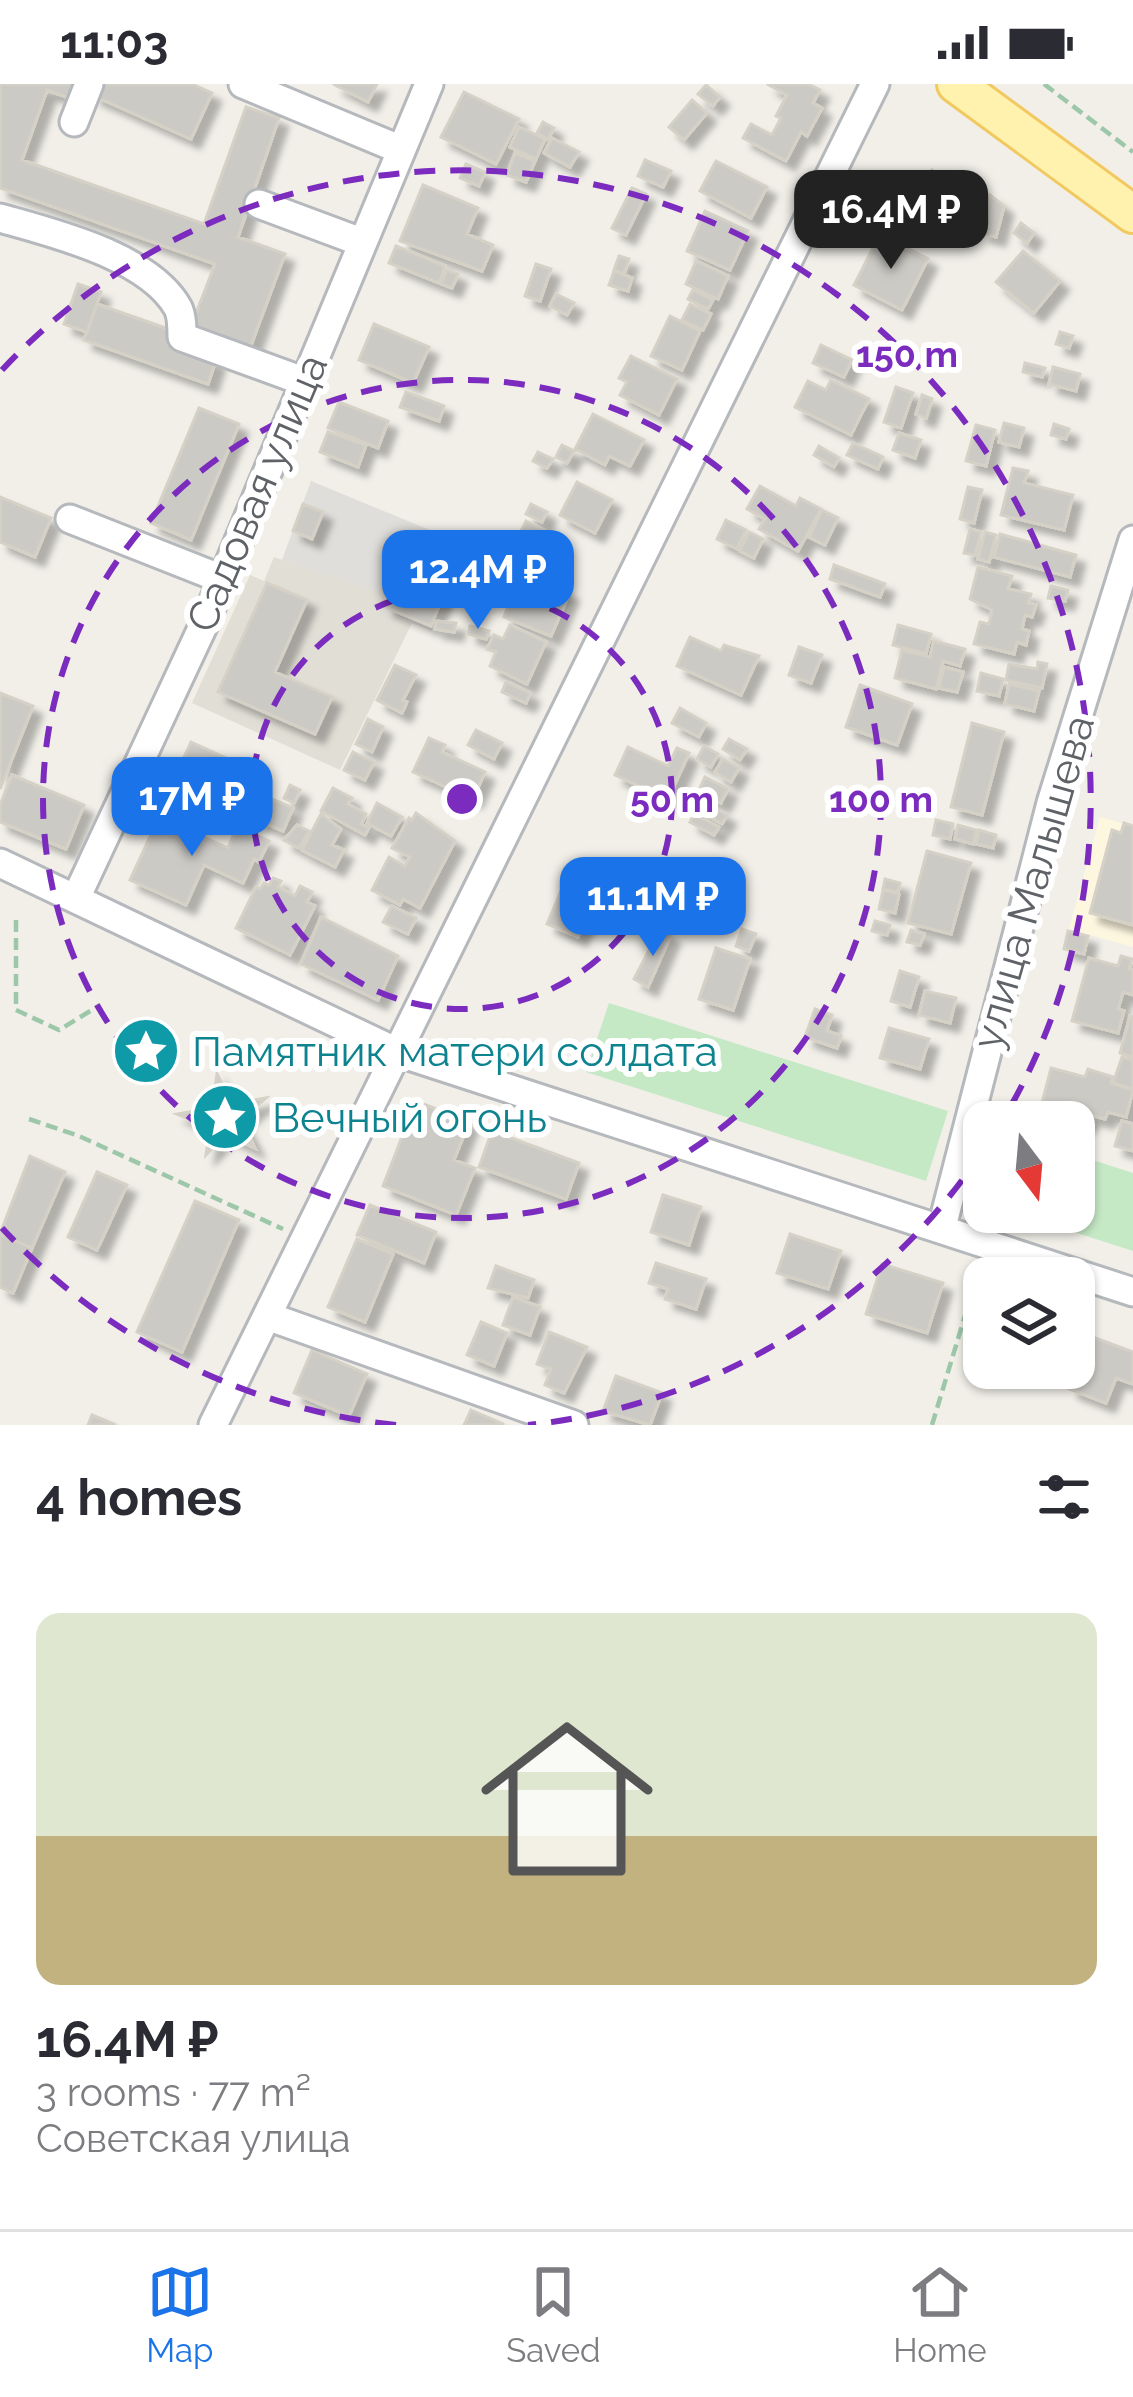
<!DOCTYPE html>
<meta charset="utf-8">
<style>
body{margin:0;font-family:Raleway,sans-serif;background:#f2f2f3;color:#2b2b33;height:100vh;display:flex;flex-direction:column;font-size:45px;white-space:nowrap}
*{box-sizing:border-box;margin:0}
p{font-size:39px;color:#7c7c81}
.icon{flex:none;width:66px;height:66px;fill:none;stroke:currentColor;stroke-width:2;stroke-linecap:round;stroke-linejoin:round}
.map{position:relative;height:1341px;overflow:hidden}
.drawer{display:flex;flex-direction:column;background:#fff;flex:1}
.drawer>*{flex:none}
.needle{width:78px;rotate:164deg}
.tools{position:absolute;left:963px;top:1017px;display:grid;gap:24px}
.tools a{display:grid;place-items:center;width:132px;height:132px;border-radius:24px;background:#fff;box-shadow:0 3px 9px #0004;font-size:60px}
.price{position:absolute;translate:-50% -102px;padding:0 27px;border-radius:24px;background:#1a73e8;color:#fff;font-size:39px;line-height:78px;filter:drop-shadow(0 3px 6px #0008)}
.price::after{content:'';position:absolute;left:50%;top:72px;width:36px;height:27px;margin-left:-18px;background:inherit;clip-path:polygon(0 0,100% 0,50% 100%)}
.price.selected{background:#222;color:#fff}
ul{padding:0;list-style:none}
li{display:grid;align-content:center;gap:24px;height:636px;padding:0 36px}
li+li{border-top:3px solid #e1e1e2}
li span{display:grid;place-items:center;height:372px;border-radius:24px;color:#555}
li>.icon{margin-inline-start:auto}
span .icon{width:216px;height:216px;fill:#fffc;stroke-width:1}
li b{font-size:51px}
h2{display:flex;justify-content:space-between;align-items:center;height:144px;padding:0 36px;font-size:51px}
.status{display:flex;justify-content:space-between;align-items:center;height:84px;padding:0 60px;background:#fff;direction:ltr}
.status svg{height:33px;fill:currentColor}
.menu{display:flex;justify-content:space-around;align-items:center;height:168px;border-top:3px solid #e1e1e2;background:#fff;font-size:33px;color:#7c7c81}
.menu a{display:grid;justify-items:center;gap:6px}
.menu .selected{color:#1a73e8}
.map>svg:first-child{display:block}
</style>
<div class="status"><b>11:03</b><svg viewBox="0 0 49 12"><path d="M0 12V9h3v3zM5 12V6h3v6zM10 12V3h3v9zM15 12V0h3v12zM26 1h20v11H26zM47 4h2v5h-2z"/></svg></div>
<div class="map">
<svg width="1133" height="1341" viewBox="0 0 1133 1341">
<defs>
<filter id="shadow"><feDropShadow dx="9" dy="9" stdDeviation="3" flood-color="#0004"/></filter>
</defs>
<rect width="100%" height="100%" fill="#f1efe8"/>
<!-- commercial -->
<path fill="#fef7e0" d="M1100,733L1133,742V863L1069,845Z"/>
<!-- industrial -->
<path fill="#e0deda" d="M311,397L437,449L435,455L465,467L431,547L381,526L385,512L282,476Z"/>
<!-- education -->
<path fill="#e1ded6" d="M274,473L385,511L382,526L412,539L340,686L192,619L250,491L264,497Z"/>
<!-- green -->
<path fill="#c5e8c5" d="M609,919L948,1027L926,1097L586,988Z
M1074,1070L1133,1089V1167L1011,1128H1074Z"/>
<!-- building -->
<path fill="#cccac5" stroke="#d6d1c6" stroke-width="3" filter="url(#shadow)" d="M0,0H74L69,14L47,6L22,76L204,140L246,23L279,34L238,153L285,170L247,272L188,250L215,180L0,104Z
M97,0H192L212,9L191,55L92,11Z
M333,0H377L368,18Z
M767,0H808L820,6L813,19L822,24L807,52L801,48L786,77L743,54L751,40L772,51L781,34L776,32L787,11Z
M706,1L720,13L713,22L698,10Z
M464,8L519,35L496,80L441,53Z
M692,16L707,29L684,56L669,43Z
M543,38L554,44L548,55L537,49Z
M519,43L545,55L536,75L510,63Z
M552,54L579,68L570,83L544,69Z
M515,69L535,77L526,98L507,91Z
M645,76L671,87L663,103L638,92Z
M716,77L767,103L751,134L700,107Z
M466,80L485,88L479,102L460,94Z
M932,86L954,103L936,127L914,109Z
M423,101L478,124L467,150L493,161L482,187L400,157Z
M632,104L646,110L626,151L612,144Z
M990,111L1004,122L996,153L981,149Z
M705,127L748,147L730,186L687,167Z
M1021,139L1034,149L1027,159L1014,149Z
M880,150L928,175L902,226L854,201Z
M396,162L445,182L439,199L389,179Z
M1023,167L1060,197L1034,229L996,198Z
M619,172L629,175L624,190L614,186Z
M696,177L728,192L718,215L686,200Z
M536,180L551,185L540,217L525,212Z
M447,186L458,190L452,204L441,200Z
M614,187L632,194L628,207L609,201Z
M78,200L101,208L87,248L64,240Z
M693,206L713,216L708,225L688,215Z
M556,210L574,219L567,231L550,222Z
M97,220L174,247L169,259L216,276L208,300L84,256Z
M690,220L711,230L703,246L682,236Z
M670,232L700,247L682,286L651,272Z
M374,240L429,263L413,299L359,276Z
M1060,248L1073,252L1069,264L1056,260Z
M821,261L852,276L844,293L813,279Z
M631,272L677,295L659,331L620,311L627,298L619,294Z
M1025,279L1045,284L1042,293L1023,288Z
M1053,283L1080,290L1076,307L1049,300Z
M831,296L869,315L851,351L795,323L808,297L826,306Z
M896,303L913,309L901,344L884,338Z
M406,308L444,322L439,337L400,323Z
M922,311L932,315L926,334L916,330Z
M339,318L388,337L378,364L328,344Z
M199,324L239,340L191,456L151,439Z
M593,330L644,356L630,382L609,372L605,381L575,365Z
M1004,339L1024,344L1019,363L999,358Z
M1054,340L1069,345L1066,355L1051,351Z
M976,341L995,346L986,382L966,377Z
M328,348L366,361L358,383L320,368Z
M899,349L921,356L915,374L893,366Z
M853,359L883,373L878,385L847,371Z
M562,361L574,367L567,379L556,373Z
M819,362L839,374L834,383L814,371Z
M538,368L553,375L547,384L533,377Z
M1013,384L1028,387L1024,399L1073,411L1064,446L1001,431Z
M577,398L612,416L595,449L560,431Z
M760,402L796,422L800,414L821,425L798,467L759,445L765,435L747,425Z
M968,403L982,406L974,439L960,435Z
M0,413L51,434L35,473L0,458Z
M303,420L323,428L312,455L293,447Z
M531,420L547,428L542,438L526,430Z
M822,426L838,434L825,461L809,453Z
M726,436L746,446L737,465L717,455Z
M526,437L547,448L540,462L519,451Z
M970,445L981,448L975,471L964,469Z
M749,448L763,455L754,474L740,467Z
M985,448L996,451L989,478L978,475Z
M475,449L485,453L478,469L468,465Z
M1000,450L1076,471L1070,493L994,473Z
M414,451L460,470L431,542L385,523Z
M834,481L885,500L880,513L830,495Z
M510,483L570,508L551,552L504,533L510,517L521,521L524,512L502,503Z
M978,483L1012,492L1008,505L1031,510L1028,519L1036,521L1032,533L1025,531L1022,545L1029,547L1026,561L1017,558L1014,570L974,560L980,538L989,540L992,526L970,515Z
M267,499L307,516L275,588L332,613L315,650L218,608Z
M1051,502L1068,506L1065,517L1048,514Z
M436,537L456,539L454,548L435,545Z
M510,541L546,558L527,600L490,582L496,568L487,565L494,551L503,555Z
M898,541L931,550L926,570L893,561Z
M470,542L489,547L486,555L468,550Z
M690,553L721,567L724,561L759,572L741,611L677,582Z
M934,557L965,565L960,582L943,577L936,605L895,594L902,566L930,573Z
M799,563L822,571L811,599L789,591Z
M1038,578L1047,580L1042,604L1006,596L1009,580L1037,585Z
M395,581L416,591L403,616L407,618L402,629L377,616Z
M944,583L963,588L957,608L939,604Z
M981,589L1003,595L999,612L977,607Z
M506,598L530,609L526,619L502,608Z
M1009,600L1039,607L1034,627L1005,620Z
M860,601L912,620L897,661L846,643Z
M0,609L33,622L0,705Z
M680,624L706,639L699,653L672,639Z
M368,635L383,643L372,668L356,660Z
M972,639L1004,648L982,731L951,723Z
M476,646L502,659L494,675L468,661Z
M429,654L445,661L442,668L485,688L473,715L413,688Z
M729,655L747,665L740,676L723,665Z
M191,658L228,675L210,712L174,695Z
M704,662L718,670L711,683L697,675Z
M628,663L668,682L677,664L689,669L668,715L615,691Z
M353,668L374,678L365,696L344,686Z
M723,675L739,684L731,698L715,688Z
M12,691L84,721L66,765L0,738V721Z
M705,693L728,705L721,719L698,708Z
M290,701L300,706L294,719L284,714Z
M333,704L352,714L348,720L366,730L361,740L369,744L365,751L321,727Z
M267,713L293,724L283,747L257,736Z
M702,717L727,731L722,740L697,726Z
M377,719L402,733L391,752L367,739Z
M416,729L455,757L420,824L403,815L400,821L372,806L389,773L405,782L410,773L392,764L409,734L412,736Z
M321,730L341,745L332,761L344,766L335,783L302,766Z
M694,730L719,743L714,751L690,738Z
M159,733L228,764L237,742L269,757L259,778L254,775L243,799L204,781L186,821L130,796Z
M936,736L953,740L950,755L933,751Z
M1124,739L1133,742V841L1090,829L1112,746L1121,749Z
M297,741L309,747L299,764L284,756Z
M958,741L976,746L973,760L955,755Z
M979,746L996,751L993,764L976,760Z
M927,767L971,779L951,850L908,839Z
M273,794L281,797L278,803L295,812L300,802L312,808L307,818L315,822L290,871L236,844L256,803L260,805L264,799L269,801Z
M885,795L900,799L898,808L883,805Z
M564,800L595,813L578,853L547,840Z
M883,806L899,810L895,829L879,825Z
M392,822L416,834L408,850L383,838Z
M321,833L398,872L378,916L301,880Z
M875,837L890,841L887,851L872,847Z
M660,845L671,851L648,903L634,895Z
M742,845L756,850L749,867L736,862Z
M911,846L924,850L920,861L907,858Z
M1068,847L1088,852L1084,870L1064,865Z
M716,864L750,875L733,926L699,915Z
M1121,872L1132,875L1129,885L1133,886V911L1123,908L1118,925L1124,927L1118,949L1072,937L1089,874L1118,882Z
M900,887L919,893L910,923L891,917Z
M925,907L956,914L950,939L919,931Z
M815,925L832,931L827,947L841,952L837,964L805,953Z
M1130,932L1133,933V973L1120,969Z
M889,944L929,955L920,985L880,974Z
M1122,973L1133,976V1005L1113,999Z
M1051,984L1085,993L1088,985L1113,993L1111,999L1133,1006L1126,1033L1108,1028L1105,1035L1089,1031L1086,1040L1069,1035L1072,1027L1042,1019Z
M217,990L233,1020L266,1014L241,1037L255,1064L226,1051L206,1071L210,1044L177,1030L212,1024Z
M416,1017L469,1038L454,1076L475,1084L456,1131L383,1102Z
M1122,1037L1133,1040V1067L1115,1062Z
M492,1047L579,1079L566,1115L479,1083Z
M30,1072L65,1088L32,1164L0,1150Z
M97,1088L127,1101L97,1166L68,1153Z
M663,1111L701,1123L689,1161L651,1148Z
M195,1117L239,1136L182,1268L137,1248Z
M370,1121L436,1148L424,1179L357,1151Z
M0,1150L32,1164L13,1209L0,1203Z
M790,1150L841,1167L828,1205L777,1189Z
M357,1155L393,1170L365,1238L328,1223Z
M656,1179L706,1195L696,1225L665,1215L668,1205L649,1199Z
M882,1180L943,1199L927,1249L866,1230Z
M496,1182L534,1196L528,1214L488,1204Z
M513,1213L540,1223L530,1251L503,1241Z
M481,1238L507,1249L494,1282L467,1271Z
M549,1248L587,1263L564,1309L545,1301L551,1285L537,1280Z
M1090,1252L1133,1268V1300L1116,1294L1106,1319L1069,1305Z
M312,1266L367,1290L349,1332L294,1309Z
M616,1292L662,1309L650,1341L603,1327Z
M471,1326L503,1340V1341H464Z
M92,1331L116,1341H88Z"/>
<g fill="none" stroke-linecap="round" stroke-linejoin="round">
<!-- minor casing -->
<g stroke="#b5b8bc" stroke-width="33">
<path id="minor" d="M243,0L399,65
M74,38L89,0
M259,120L361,158
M0,134C53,149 149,172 178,224C182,232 182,244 182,253L303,297
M70,435L222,495
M0,779L397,968L1133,1208
M76,814L205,538L429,0
M942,1143L1051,719L1133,456
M267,1232L574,1341
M213,1341L875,0"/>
</g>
<!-- major casing -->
<g stroke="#f2c960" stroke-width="42">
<path id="major" d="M956,0L1133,130"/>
</g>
<!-- path -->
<path stroke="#9cc7a9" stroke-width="4.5" stroke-dasharray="12 6" stroke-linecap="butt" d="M1044,0L1133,68
M16,836V926L59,946L100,921
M29,1035L79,1052L283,1145
M932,1341L979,1185"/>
<!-- minor -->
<use href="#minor" stroke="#fff" stroke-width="27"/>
<!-- major -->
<use href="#major" stroke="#fff2af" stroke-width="36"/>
</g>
<!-- distance rings -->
<g fill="none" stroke="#7b2cbf" stroke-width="6" stroke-dasharray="21 15">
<circle cx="462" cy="715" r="210"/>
<circle cx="462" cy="715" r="419"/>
<path d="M983 1067A629 629 0 0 1 528 1341M396 1341A629 629 0 0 1 2 1144M2 286A629 629 0 0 1 1004 1034"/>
</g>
<!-- icons -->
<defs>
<g id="sight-disc" transform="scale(3.45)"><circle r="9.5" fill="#0f9aa8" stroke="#fff"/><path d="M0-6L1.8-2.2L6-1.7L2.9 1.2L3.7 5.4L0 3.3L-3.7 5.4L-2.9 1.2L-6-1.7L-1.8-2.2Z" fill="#fff"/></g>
</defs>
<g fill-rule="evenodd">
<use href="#sight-disc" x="146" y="967"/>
<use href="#sight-disc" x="225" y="1033"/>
</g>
<g text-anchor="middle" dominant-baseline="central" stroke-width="12" stroke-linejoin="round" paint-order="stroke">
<!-- street labels -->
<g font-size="42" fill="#5f6368" stroke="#fff">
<text transform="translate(257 409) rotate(-67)">Садовая улица</text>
<text transform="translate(1033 798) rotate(-74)">улица Малышева</text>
</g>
<!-- culture labels -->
<g font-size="42" fill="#0d838f" stroke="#fff" text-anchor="start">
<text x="192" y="967">Памятник матери солдата</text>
<text x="272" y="1033">Вечный огонь</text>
</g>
</g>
<circle cx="462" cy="715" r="18" fill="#7b2cbf" stroke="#fff" stroke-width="6"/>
<g font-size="36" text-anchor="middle" font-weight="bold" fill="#7b2cbf" stroke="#fff" stroke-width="12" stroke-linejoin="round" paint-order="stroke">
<text x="907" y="283">150 m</text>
<text x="672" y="728">50 m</text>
<text x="881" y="728">100 m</text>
</g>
</svg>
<div class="tools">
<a><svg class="needle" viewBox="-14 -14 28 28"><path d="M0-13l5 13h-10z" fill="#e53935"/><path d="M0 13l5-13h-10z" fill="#7c7c81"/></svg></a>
<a><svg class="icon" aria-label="layers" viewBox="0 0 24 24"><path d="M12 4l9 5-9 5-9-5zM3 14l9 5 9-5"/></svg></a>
</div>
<b class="price selected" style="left:891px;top:188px">16.4M ₽</b>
<b class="price" style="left:478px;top:548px">12.4M ₽</b>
<b class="price" style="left:192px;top:775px">17M ₽</b>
<b class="price" style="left:653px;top:875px">11.1M ₽</b>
</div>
<section class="drawer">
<h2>4 homes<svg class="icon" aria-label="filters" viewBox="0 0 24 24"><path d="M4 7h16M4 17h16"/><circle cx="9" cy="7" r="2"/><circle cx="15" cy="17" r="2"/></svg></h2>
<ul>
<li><span style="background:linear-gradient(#dfe7d0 60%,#c2b280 0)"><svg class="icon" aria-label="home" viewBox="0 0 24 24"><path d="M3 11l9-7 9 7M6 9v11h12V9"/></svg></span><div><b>16.4M ₽</b><p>3 rooms · 77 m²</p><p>Советская улица</p></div></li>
</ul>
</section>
<nav class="menu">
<a class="selected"><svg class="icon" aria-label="map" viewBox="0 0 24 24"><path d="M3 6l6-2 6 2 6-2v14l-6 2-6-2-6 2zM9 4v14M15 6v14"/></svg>Map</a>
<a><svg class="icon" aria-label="saved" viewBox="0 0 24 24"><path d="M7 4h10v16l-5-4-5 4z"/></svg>Saved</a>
<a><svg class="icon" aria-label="home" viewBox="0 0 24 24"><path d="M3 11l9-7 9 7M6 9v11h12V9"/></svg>Home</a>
</nav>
